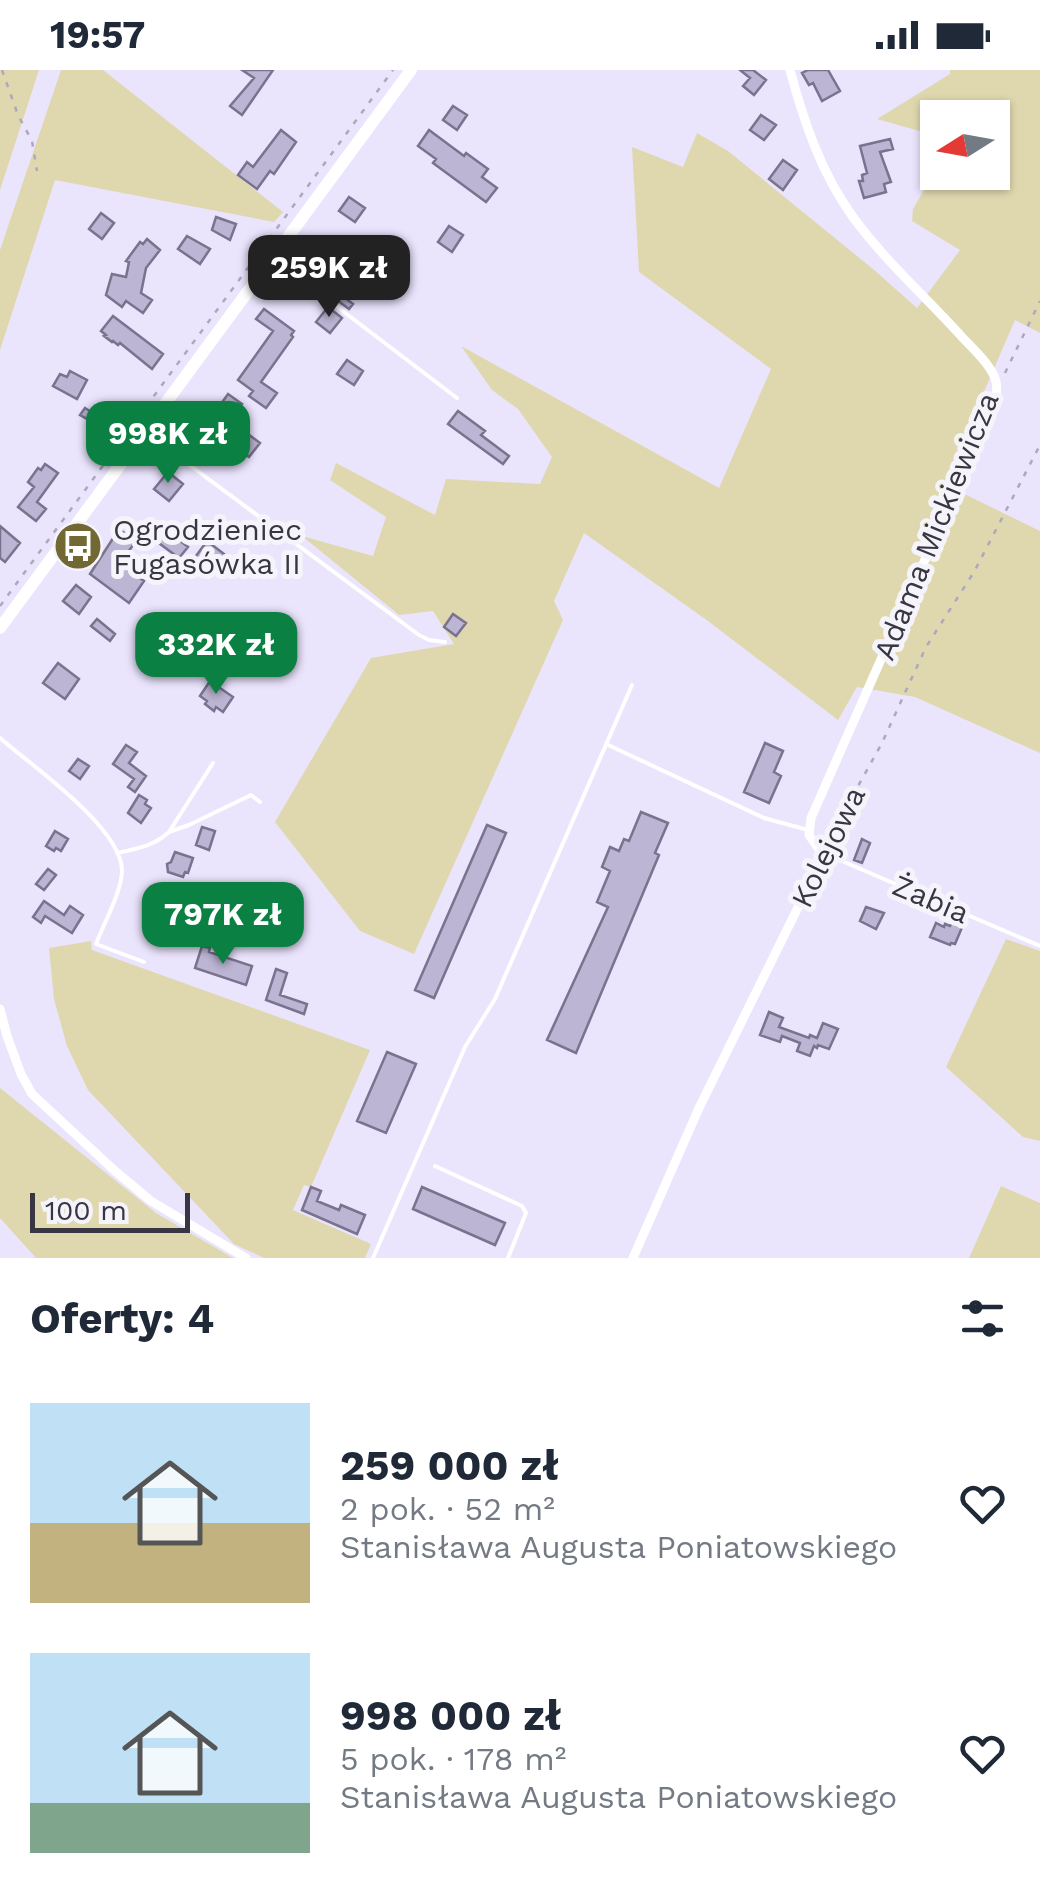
<!DOCTYPE html>
<html lang="pl">
<meta charset="utf-8">
<style>
body{margin:0;font-family:"Work Sans",sans-serif;background:#f2f2f3;color:#1f2937;height:100vh;display:flex;flex-direction:column;font-size:38px;white-space:nowrap}
*{box-sizing:border-box;margin:0}
p{font-size:32px;color:#747a83}
.icon{flex:none;width:55px;height:55px;fill:none;stroke:currentColor;stroke-width:2;stroke-linecap:round;stroke-linejoin:round}
.map{position:relative;height:1188px;overflow:hidden}
.sheet{display:flex;flex-direction:column;background:#fff;flex:1}
.sheet>*{flex:none}
.needle{width:65px;rotate:259deg}
.fabs{position:absolute;left:920px;top:30px;display:grid;gap:20px}
.fabs a{display:grid;place-items:center;width:90px;height:90px;border-radius:0px;background:#fff;box-shadow:0 2px 8px #0004;font-size:50px}
.scale{position:absolute;left:30px;bottom:25px;width:160px;box-sizing:border-box;padding-left:10px;border:5px solid #393643;border-top:0;font-size:28px;line-height:35px;white-space:nowrap;color:#393643;-webkit-text-stroke:8px #f6f4fb;paint-order:stroke}
.price{position:absolute;translate:-50% -85px;padding:0 22px;border-radius:20px;background:#0b8043;color:#fff;font-size:32px;line-height:65px;filter:drop-shadow(0 2px 5px #0008)}
.price::after{content:'';position:absolute;left:50%;top:60px;width:30px;height:22px;margin-left:-15px;background:inherit;clip-path:polygon(0 0,100% 0,50% 100%)}
.price.selected{background:#222;color:#fff}
ul{padding:0;list-style:none}
li{display:flex;align-items:center;gap:30px;height:250px;padding:0 30px}
li span{display:grid;place-items:center;flex:none;width:280px;height:200px;border-radius:0px;color:#555}
li>.icon{margin-inline-start:auto}
span .icon{width:120px;height:120px;fill:#fffc;stroke-width:1}
li b{font-size:42px}
h2{display:flex;justify-content:space-between;align-items:center;height:120px;padding:0 30px;font-size:42px}
.status{display:flex;justify-content:space-between;align-items:center;height:70px;padding:0 50px;background:#fff;direction:ltr}
.status svg{height:28px;fill:currentColor}
.map>svg:first-child{display:block}
</style>
<div class="status"><b>19:57</b><svg viewBox="0 0 49 12"><path d="M0 12V9h3v3zM5 12V6h3v6zM10 12V3h3v9zM15 12V0h3v12zM26 1h20v11H26zM47 4h2v5h-2z"/></svg></div>
<div class="map">
<svg width="1040" height="1188" viewBox="0 0 1040 1188">
<rect width="100%" height="100%" fill="#eae4fd"/>
<!-- green -->
<path fill="#dfd8af" d="M0,0H39L0,120Z
M61,0H103L283,142L274,152L55,110L0,280V180Z
M950,0H1040V263L1015,250L944,414L1040,461V683L915,627L857,617L838,650L708,551L584,463L554,531L563,550L414,884L360,861L275,752L371,588L454,574L433,541L399,545L302,466L373,486L386,447L330,410L336,393L435,445L446,409L540,414L552,387L518,339L492,320L461,276L719,418L771,299L639,202L632,77L683,97L697,63L728,81L873,199L917,238L960,180L912,151L913,139L937,97L938,102H992V48H938L937,66L877,49L950,4Z
M1006,869L1040,881V1071L1023,1067L946,997Z
M91,871L92,880L370,980L311,1117L304,1115L293,1140L371,1174L365,1188H264L234,1174L88,1020L67,976L54,929L49,878Z
M0,1018L156,1143L233,1188H36L0,1148Z
M1001,1116L1040,1133V1188H969Z"/>
<!-- building -->
<path fill="#bcb5d3" stroke="#79738f" stroke-width="2.5" d="M242,0H273L242,45L230,36L254,8Z
M740,0H753L766,10L754,25L743,16L750,8Z
M808,0H828L840,21L822,31L813,13L809,15L802,3Z
M453,36L467,45L457,60L443,50Z
M761,45L776,55L764,70L750,60Z
M281,60L296,72L274,104L270,101L257,119L238,105L247,92L253,97Z
M429,60L464,86L466,83L488,99L482,107L497,118L486,132L433,93L436,89L418,76Z
M890,69L893,79L880,82L891,112L884,114L886,122L864,128L859,111H863L862,105L867,103L860,76Z
M783,90L797,100L783,120L769,109Z
M349,127L365,138L355,152L339,141Z
M101,143L114,153L102,169L89,159Z
M216,147L236,154L230,170L212,160Z
M449,156L463,165L452,182L438,172Z
M187,166L210,179L200,194L178,179Z
M147,169L160,180L146,198L141,223L152,230L143,243L126,231L122,237L106,225L112,204L126,207L129,192L126,191L140,172L143,174Z
M359,184L378,198L371,207L376,212L368,223L356,213L345,228L353,234L349,239L330,225Z
M328,237L342,248L330,263L316,252Z
M264,239L294,261L291,265L293,267L261,312L277,323L266,338L249,326L253,321L238,310L273,261L256,249Z
M113,246L163,284L152,299L120,273L118,275L113,271L112,272L104,266L106,265L101,261Z
M347,290L363,301L354,315L337,304Z
M70,301L87,310L77,329L53,316L60,304L67,307Z
M228,324L242,334L231,348L218,338Z
M85,338L104,350L111,339L124,348L114,364L80,345Z
M458,341L485,361L481,365L509,386L503,394L448,354Z
M232,352L260,373L249,387L221,367Z
M45,394L58,403L37,432L46,439L36,451L18,437L34,417L28,412L38,398L41,400Z
M168,402L183,414L169,431L154,419Z
M0,456L20,473L5,492L0,488Z
M161,456L188,477L179,488L152,468Z
M119,459L136,471L120,493L144,511L129,533L90,504Z
M207,471L224,484L210,503L193,490Z
M76,515L91,527L79,544L63,531Z
M453,544L466,553L456,566L444,557Z
M97,549L115,564L110,571L91,556Z
M58,593L79,609L65,629L43,613Z
M210,611L233,627L223,642L216,637L214,641L205,634L207,631L200,626Z
M765,673L783,681L774,702L781,706L769,733L744,722Z
M126,675L137,682L129,693L146,706L135,722L128,717L134,709L113,694Z
M78,689L89,696L80,709L69,701Z
M139,725L147,730L145,734L151,738L141,753L128,743Z
M641,742L668,753L655,783L659,785L576,983L547,970L608,837L597,832L610,801L602,797L610,777L619,781L624,769L629,771Z
M487,755L506,763L434,928L415,920Z
M202,757L215,761L209,780L196,775Z
M55,761L68,769L61,781L56,778L54,781L46,776Z
M862,769L870,773L862,793L854,790Z
M175,782L193,788L188,803L185,802L183,807L168,802L167,794L171,792Z
M48,799L56,805L44,820L36,814Z
M44,831L64,845L70,836L83,845L72,863L45,846L41,853L33,847Z
M866,837L884,843L876,859L860,851Z
M953,850L963,855L955,874L951,873L950,875L930,867L936,853L944,857L945,854L950,856Z
M202,876L210,878L209,882L252,896L246,915L195,898Z
M276,899L287,903L280,925L307,934L304,944L266,930Z
M769,942L783,948L779,957L809,968L810,965L817,968L823,953L838,959L829,979L818,975L817,978L814,976L810,986L797,981L800,973L782,966L780,972L760,965Z
M387,982L416,994L386,1063L357,1051Z
M311,1117L321,1121L317,1131L339,1140L341,1135L365,1145L357,1164L302,1140Z
M422,1117L505,1153L495,1175L413,1139Z"/>
<g fill="none" stroke-linecap="round" stroke-linejoin="round">
<!-- path -->
<path stroke="#ada8bd" stroke-width="2.5" stroke-dasharray="5 8" stroke-linecap="butt" d="M2,0L18,45L32,71L37,101
M1005,303L1040,231
M0,536L393,0
M827,772L882,673L926,577L974,502L1040,375"/>
<!-- service -->
<path stroke="#fff" stroke-width="4" d="M277,191L457,328
M149,365L419,565L429,570L445,572
M0,668C32,696 121,757 122,800C122,821 104,853 96,874L144,892
M606,674L764,748L808,760
M169,762L189,755L251,725L260,732
M821,782L1040,876
M117,783C137,779 154,776 169,762L213,693
M435,1096L522,1136L526,1143L508,1188
M373,1188L465,977L495,929L632,615"/>
<!-- minor -->
<path stroke="#fff" stroke-width="9" d="M0,939L7,966L21,1004L32,1024L115,1101L151,1131L246,1188
M633,1188L699,1038L810,813L821,782L809,765L811,748L995,331C997,323 998,316 995,308C988,292 973,279 962,267C926,227 885,191 853,147C821,103 804,52 790,0"/>
<!-- secondary -->
<path stroke="#fff" stroke-width="12" d="M0,558L411,0"/>
</g>
<!-- icons -->
<defs>
<g id="bus-disc" transform="scale(2.5)"><circle r="9.5" fill="#716834" stroke="#f6f4fb"/><path d="M-5-6H5V4H4V6H2V4H-2V6H-4V4H-5ZM-3.5-4V0h7V-4ZM-3.5 1.2v1.5H-2V1.2ZM2 1.2v1.5H3.5V1.2Z" fill="#fff"/></g>
</defs>
<g fill-rule="evenodd">
<use href="#bus-disc" x="78" y="476"/>
</g>
<g text-anchor="middle" dominant-baseline="central" stroke-width="10" stroke-linejoin="round" paint-order="stroke">
<!-- street labels -->
<g font-size="30" fill="#393643" stroke="#f6f4fb">
<text transform="translate(936 456) rotate(-68)">Adama Mickiewicza</text>
<text transform="translate(828 777) rotate(-64)">Kolejowa</text>
<text transform="translate(931 829) rotate(23)">Żabia</text>
</g>
<!-- poi labels -->
<g font-size="30" fill="#393643" stroke="#f6f4fb" text-anchor="start">
<text x="113" y="459">Ogrodzieniec<tspan x="113" dy="34">Fugasówka II</tspan></text>
</g>
</g>
</svg>
<div class="fabs">
<a><svg class="needle" viewBox="-14 -14 28 28"><path d="M0-13l5 13h-10z" fill="#e53935"/><path d="M0 13l5-13h-10z" fill="#747a83"/></svg></a>
</div>
<div class="scale">100 m</div>
<b class="price selected" style="left:329px;top:250px">259K zł</b>
<b class="price" style="left:168px;top:416px">998K zł</b>
<b class="price" style="left:216px;top:627px">332K zł</b>
<b class="price" style="left:223px;top:897px">797K zł</b>
</div>
<section class="sheet">
<h2>Oferty: 4<svg class="icon" aria-label="filters" viewBox="0 0 24 24"><path d="M4 7h16M4 17h16"/><circle cx="9" cy="7" r="2"/><circle cx="15" cy="17" r="2"/></svg></h2>
<ul>
<li><span style="background:linear-gradient(#bfe0f5 60%,#c2b280 0)"><svg class="icon" aria-label="home" viewBox="0 0 24 24"><path d="M3 11l9-7 9 7M6 9v11h12V9"/></svg></span><div><b>259 000 zł</b><p>2 pok. · 52 m²</p><p>Stanisława Augusta Poniatowskiego</p></div><svg class="icon" aria-label="heart" viewBox="0 0 24 24"><path d="M12 20l-8-8c-3-5 5-10 8-4 3-6 11-1 8 4z"/></svg></li>
<li><span style="background:linear-gradient(#bfe0f5 75%,#7fa58c 0)"><svg class="icon" aria-label="home" viewBox="0 0 24 24"><path d="M3 11l9-7 9 7M6 9v11h12V9"/></svg></span><div><b>998 000 zł</b><p>5 pok. · 178 m²</p><p>Stanisława Augusta Poniatowskiego</p></div><svg class="icon" aria-label="heart" viewBox="0 0 24 24"><path d="M12 20l-8-8c-3-5 5-10 8-4 3-6 11-1 8 4z"/></svg></li>
</ul>
</section>
